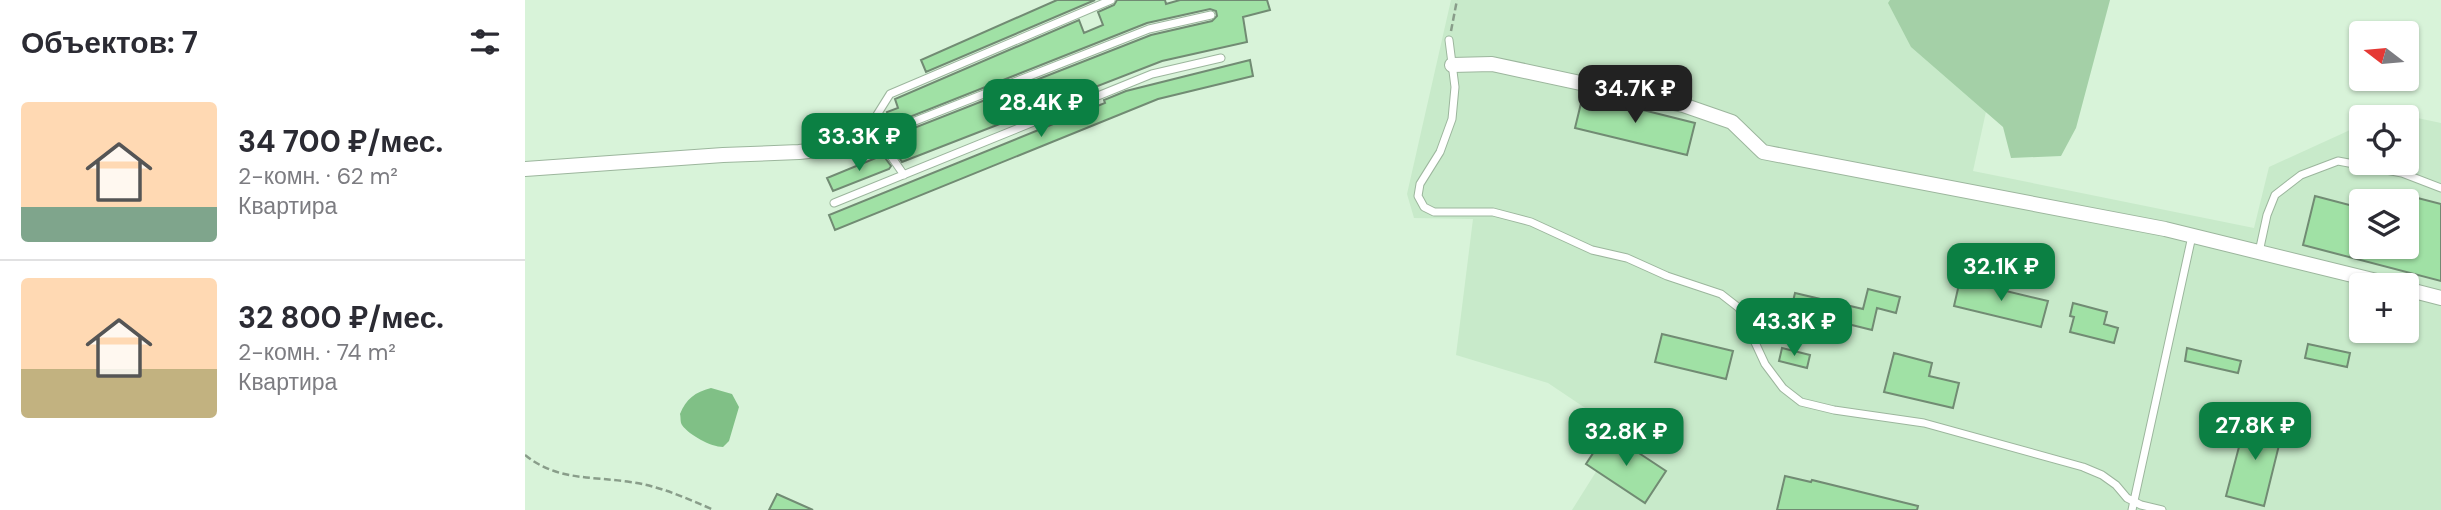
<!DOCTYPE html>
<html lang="ru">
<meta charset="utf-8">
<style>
body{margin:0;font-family:"DM Sans",sans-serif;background:#f2f2f3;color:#2b2b33;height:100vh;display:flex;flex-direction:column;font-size:26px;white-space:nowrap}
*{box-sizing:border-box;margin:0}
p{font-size:23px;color:#7c7c81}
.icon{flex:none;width:38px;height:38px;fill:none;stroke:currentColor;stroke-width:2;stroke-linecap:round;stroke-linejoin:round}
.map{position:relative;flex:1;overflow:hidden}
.drawer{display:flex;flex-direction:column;background:#fff;width:525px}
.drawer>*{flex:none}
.needle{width:46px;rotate:286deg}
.tools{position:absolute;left:1824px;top:21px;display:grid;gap:14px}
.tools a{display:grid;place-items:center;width:70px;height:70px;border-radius:7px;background:#fff;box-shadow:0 2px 5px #0004;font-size:35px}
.price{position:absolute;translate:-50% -60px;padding:0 16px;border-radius:14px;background:#0b8043;color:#fff;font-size:23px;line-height:46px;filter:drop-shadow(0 2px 4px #0008)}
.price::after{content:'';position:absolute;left:50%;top:42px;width:21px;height:16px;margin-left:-10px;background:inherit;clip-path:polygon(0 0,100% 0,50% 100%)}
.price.on{background:#222;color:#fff}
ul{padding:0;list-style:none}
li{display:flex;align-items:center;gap:21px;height:175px;padding:0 21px}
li+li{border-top:2px solid #e1e1e2}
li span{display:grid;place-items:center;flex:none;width:196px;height:140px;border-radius:7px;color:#555}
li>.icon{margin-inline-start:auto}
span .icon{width:84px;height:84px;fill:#fffc;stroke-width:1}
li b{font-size:30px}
h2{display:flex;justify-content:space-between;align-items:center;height:84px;padding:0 21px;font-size:30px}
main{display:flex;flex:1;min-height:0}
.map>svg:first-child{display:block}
</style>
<main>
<section class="drawer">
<h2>Объектов: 7<svg class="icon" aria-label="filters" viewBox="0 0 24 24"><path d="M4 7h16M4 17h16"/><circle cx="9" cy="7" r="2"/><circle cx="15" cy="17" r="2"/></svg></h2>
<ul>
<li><span style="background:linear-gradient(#ffd9b3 75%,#7fa58c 0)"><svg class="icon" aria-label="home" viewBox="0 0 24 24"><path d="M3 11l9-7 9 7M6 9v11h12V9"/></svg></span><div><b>34 700 ₽/мес.</b><p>2-комн. · 62 m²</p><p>Квартира</p></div></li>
<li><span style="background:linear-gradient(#ffd9b3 65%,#c2b280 0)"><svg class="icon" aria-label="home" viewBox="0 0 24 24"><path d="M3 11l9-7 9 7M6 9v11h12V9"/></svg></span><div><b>32 800 ₽/мес.</b><p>2-комн. · 74 m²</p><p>Квартира</p></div></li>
</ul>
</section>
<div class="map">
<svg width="1916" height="510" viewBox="0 0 1916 510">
<rect width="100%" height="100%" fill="#d8f3d9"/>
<!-- built -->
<path fill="#c8eaca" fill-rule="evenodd" d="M926,0H1383L1476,43L1448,171L1729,228L1744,167L1836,125V163H1881V117H1852L1864,112L1916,123V510H1047L1096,432L1023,383L931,355L948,219L889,218L882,194ZM1836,201H1881V247H1836ZM1836,285H1881V331H1836Z"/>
<!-- green -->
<path fill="#a4d0a7" d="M1365,0H1585L1551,128L1536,156L1486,158L1478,127L1386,47L1363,3Z"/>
<!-- water -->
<path fill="#80c086" d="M186,388L207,394L214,407L204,441L198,447C186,447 164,435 157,425C155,422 156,418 155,414C161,399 170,392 186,388Z"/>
<!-- building -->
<path fill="#a0e1a5" stroke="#718b73" stroke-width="2" d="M532,0H570L401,72L396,60Z
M592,0H640L641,4L655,0H742L745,10L718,17L722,42L637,61L377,162L370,151L376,148L371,135L626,35L687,21L692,16L691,11L685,9L622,23L367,124L362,112L373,108L370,99L554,20L559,33L578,25L573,12L589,5Z
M725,60L728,76L633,99L310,230L304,215L580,103L579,100L601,91Z
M1058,95L1170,123L1162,155L1050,128Z
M358,155L366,166L364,169L308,191L302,178Z
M1881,195L1916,204V281L1778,245L1790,196L1836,208V247H1881Z
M1435,280L1523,301L1516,327L1429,306Z
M1343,289L1375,297L1371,313L1352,308L1347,330L1266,310L1270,293L1338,309Z
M1548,303L1582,312L1579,324L1593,328L1589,343L1545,332L1549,317L1545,316Z
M1137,334L1208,351L1201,379L1130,362Z
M1783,344L1825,353L1822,367L1780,358Z
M1257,348L1285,355L1282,368L1254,361Z
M1662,348L1716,361L1713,373L1660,361Z
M1369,353L1407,363L1404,376L1434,383L1428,408L1359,392Z
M1724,416L1751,423L1748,435L1756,437L1739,506L1701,496L1719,428H1721Z
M1082,432L1141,471L1120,503L1061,464Z
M1260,476L1286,482L1287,480L1393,506L1392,510H1252Z
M252,494L288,510H244Z"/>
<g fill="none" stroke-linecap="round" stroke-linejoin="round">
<!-- service casing -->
<g stroke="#9cb69d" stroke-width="9">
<path id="service" d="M924,40L930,87L927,119L915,152L895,184L893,196L899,207L909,212H968L1006,222L1067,250L1102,258L1142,276L1196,294L1214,308L1240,364L1258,388L1276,402L1309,410L1399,423L1558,467L1577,475L1591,485L1602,498L1616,505L1637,510
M352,136L624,29L686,15
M379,175L352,136L350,118L365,94L586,0
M309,203L627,74L696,58
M1734,252L1742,215L1750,195L1776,175L1813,161L1877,173L1916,188
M1607,510L1667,236"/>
</g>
<!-- minor casing -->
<g stroke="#9cb69d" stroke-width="16">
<path id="minor" d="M927,65L967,64L1158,105L1207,122L1238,152L1640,229L1868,285
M0,169L198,155L274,152L313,148L352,136
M1881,289L1916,298"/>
</g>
<!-- path -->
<path stroke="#899d8a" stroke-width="2.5" stroke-dasharray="7 3.5" stroke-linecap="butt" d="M926,31L932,0
M0,455C32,481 66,476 105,482C135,486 161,498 189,510"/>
<!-- service -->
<use href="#service" stroke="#fff" stroke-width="7"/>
<!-- minor -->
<use href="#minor" stroke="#fff" stroke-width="14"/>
</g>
</svg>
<div class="tools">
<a><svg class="needle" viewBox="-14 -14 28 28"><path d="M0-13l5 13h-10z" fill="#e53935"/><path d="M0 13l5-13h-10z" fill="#7c7c81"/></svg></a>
<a><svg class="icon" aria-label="locate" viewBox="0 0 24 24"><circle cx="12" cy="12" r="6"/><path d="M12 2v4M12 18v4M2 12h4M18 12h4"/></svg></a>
<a><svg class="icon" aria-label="layers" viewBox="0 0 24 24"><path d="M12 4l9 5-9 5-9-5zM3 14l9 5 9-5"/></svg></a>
<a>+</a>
</div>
<b class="price on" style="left:1110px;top:125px">34.7K ₽</b>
<b class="price" style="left:516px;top:139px">28.4K ₽</b>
<b class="price" style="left:334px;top:173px">33.3K ₽</b>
<b class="price" style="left:1476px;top:303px">32.1K ₽</b>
<b class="price" style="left:1269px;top:358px">43.3K ₽</b>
<b class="price" style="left:1730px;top:462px">27.8K ₽</b>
<b class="price" style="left:1101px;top:468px">32.8K ₽</b>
</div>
</main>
